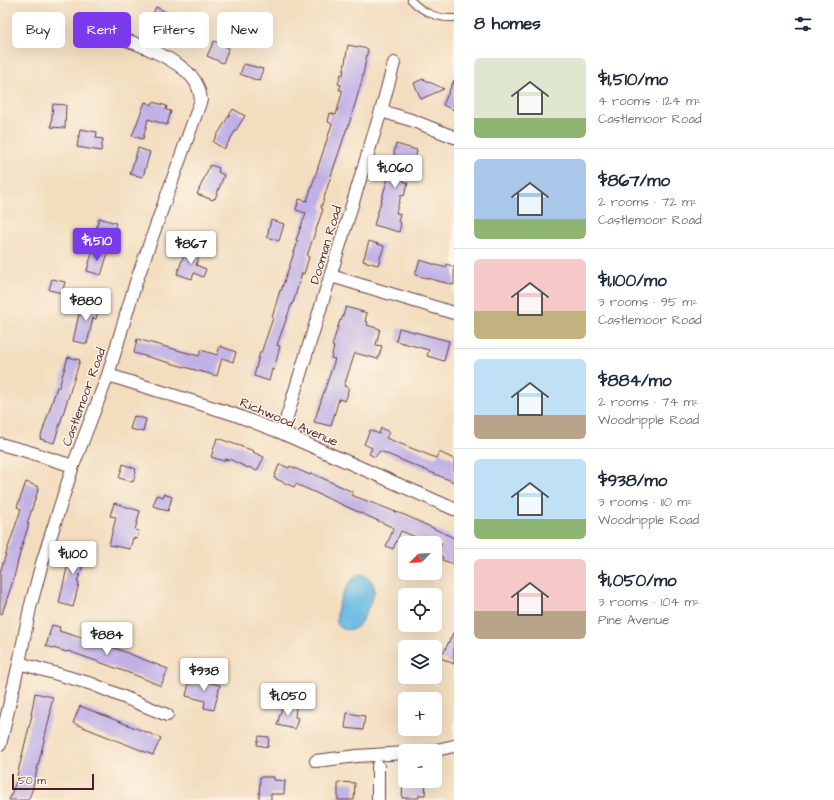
<!DOCTYPE html>
<meta charset="utf-8">
<style>
body{margin:0;font-family:"Architects Daughter",sans-serif;background:#f2f2f3;color:#1f2937;height:100vh;display:flex;flex-direction:column;font-size:15px;white-space:nowrap}
*{box-sizing:border-box;margin:0}
p{font-size:13px;color:#747a83}
.icon{flex:none;width:22px;height:22px;fill:none;stroke:currentColor;stroke-width:2;stroke-linecap:round;stroke-linejoin:round}
.map{position:relative;flex:1;overflow:hidden}
.sheet{display:flex;flex-direction:column;background:#fff;width:380px}
.sheet>*{flex:none}
.hud{position:absolute;left:12px;top:12px;width:380px;height:36px;display:flex;gap:8px}
.needle{width:26px;rotate:245deg}
.controls{position:absolute;left:398px;top:536px;display:grid;gap:8px}
.controls a{display:grid;place-items:center;width:44px;height:44px;border-radius:6px;background:#fff;box-shadow:0 4px 16px #0002;font-size:20px}
.scale{position:absolute;left:12px;bottom:10px;width:82px;box-sizing:border-box;padding-left:4px;border:2px solid #4a1f2b;border-top:0;font-size:11px;line-height:14px;white-space:nowrap;color:#4a1f2b;-webkit-text-stroke:3px #fcf5e5;paint-order:stroke}
.price{position:absolute;translate:-50% -34px;padding:0 9px;border-radius:4px;background:#fff;color:#222;font-size:13px;line-height:26px;filter:drop-shadow(0 1px 2px #0008)}
.price::after{content:'';position:absolute;left:50%;top:24px;width:12px;height:9px;margin-left:-6px;background:inherit;clip-path:polygon(0 0,100% 0,50% 100%)}
.price.on{background:#7c3aed;color:#fff}
ul{padding:0;list-style:none}
li{display:flex;align-items:center;gap:12px;height:100px;padding:0 20px}
li+li{border-top:1px solid #e0e1e3}
li span{display:grid;place-items:center;flex:none;width:112px;height:80px;border-radius:6px;color:#555}
li>.icon{margin-inline-start:auto}
span .icon{width:48px;height:48px;fill:#fffc;stroke-width:1}
li b{font-size:17px}
h2{display:flex;justify-content:space-between;align-items:center;height:48px;padding:0 20px;font-size:17px}
.tag{padding:0 14px;border-radius:6px;background:#fff;box-shadow:0 4px 16px #0002;font-size:14px;line-height:36px}
.tag.on{background:#7c3aed;color:#fff}
main{display:flex;flex:1;min-height:0}
.map>svg:first-child{display:block}
</style>
<main>
<div class="map">
<svg width="454" height="800" viewBox="0 0 454 800">
<rect width="100%" height="100%" fill="#fcf5e5"/>
<filter id="ink" filterUnits="userSpaceOnUse"><feTurbulence type="fractalNoise" baseFrequency=".025" numOctaves="2"/><feDisplacementMap in="SourceGraphic" scale="8" xChannelSelector="R" yChannelSelector="G"/><feConvolveMatrix kernelMatrix="1 2 1 2 8 2 1 2 1" color-interpolation-filters="sRGB"/></filter>
<filter id="wash" filterUnits="userSpaceOnUse"><feTurbulence type="fractalNoise" baseFrequency=".012" numOctaves="4" result="noise"/><feDisplacementMap in="SourceGraphic" scale="16" xChannelSelector="R" yChannelSelector="G"/><feGaussianBlur stdDeviation="0.9" result="paint"/><feColorMatrix in="noise" values="0 0 0 0 0 0 0 0 0 0 0 0 0 0 0 0 0 1.4 0 .05"/><feComposite in="paint" operator="in"/></filter>
<g filter="url(#wash)">
<rect width="100%" height="100%" fill="#f3ddbf"/>
<!-- water -->
<path fill="#66bae2" stroke="#586c86" d="M362,574C380,583 375,593 368,608C365,614 362,622 357,627C353,630 347,630 342,629C341,628 339,627 338,625C332,614 345,583 356,577C358,575 360,575 362,574Z"/>
<g id="blocks">
<!-- building -->
<path fill="#bfb0e6" d="M156,7L170,14L163,29L149,22Z
M185,27L199,33L193,48L179,42Z
M214,41L229,48L223,63L207,56Z
M348,45L368,49L362,80L348,128H347L328,185L321,208L323,209L307,256L309,257L304,274L302,273L293,303H292L277,345L280,346L274,370L272,369L269,381L254,376L260,352L261,353L273,318H272L280,290L281,291L284,282L298,241L296,240L306,213L296,210L299,199L307,201L332,124L328,122L330,113L336,115L342,93V90H339L341,85L338,84L341,74L343,75Z
M244,64L263,69L259,81L240,74Z
M423,79L444,89L421,99L414,83Z
M454,80V110L443,105Z
M145,102L152,105L153,102L167,106L166,110L171,111L167,125L148,119L143,139L132,136Z
M53,104L66,105L65,128L51,127Z
M233,109L245,116L224,149L213,142Z
M80,129L97,132L96,138L103,139L101,151L77,147Z
M396,144L417,150L415,160L410,158L403,181L408,183L404,196L401,195L396,213L400,214L398,222L401,223L399,232L374,225L395,154L394,153Z
M138,148L150,152L143,177L130,174Z
M210,165L219,168L218,172L224,175L215,199L214,198L213,200L197,194Z
M99,218L116,223L111,238L95,233Z
M271,220L284,224L279,241L267,237Z
M369,241L384,246L378,265L363,261Z
M93,249L108,253L101,275L87,271Z
M186,249L200,254L196,265L206,269L203,277L194,273L192,279L177,274Z
M420,260L446,268L447,264L454,267V285L415,275Z
M52,279L65,282L62,293L49,290Z
M84,301L100,304L96,319L93,318L87,344L73,341L80,309H81Z
M346,307L367,313L365,321L368,322L367,325L380,329L376,345L382,346L378,359L355,353L344,386L349,388L347,393L348,394L345,401L339,399L331,426L314,422L335,359L331,358L334,347L332,346L340,320L341,321Z
M399,328L449,341L444,361L427,356L429,350L396,341Z
M137,339L199,356L201,350L217,355L220,346L236,352L233,362L222,358L217,376L134,353Z
M68,357L80,360L54,443L40,439L57,387H59Z
M134,416L146,419L143,432L130,429Z
M381,428L389,432L386,438L436,458L439,452L454,459V482L380,451L375,457L369,454L372,448L364,444L370,430L379,434Z
M217,438L254,451L253,452L264,457L257,471L249,467L248,468L229,459L228,460L225,459L224,461L211,457Z
M123,464L136,469L135,471L136,472L133,482L119,478Z
M279,465H282L289,468L290,466L310,475L311,473L353,492L351,495L407,516L454,538V564L442,560L443,557L437,554L442,543H419L421,539L401,531L393,549L386,546L394,528L296,484L294,487L274,478Z
M26,482L39,487L27,524H29L21,549L13,581L2,614L0,613V572L21,509L17,507Z
M164,494L172,497L168,511L153,506L157,495L163,497Z
M114,503L140,511L135,530L139,531L137,539L133,538L130,549L109,545L116,517L110,516Z
M76,543L89,548L77,582L79,583L73,607L59,603L67,568Z
M52,625L60,627L59,631L112,647L168,669L161,686L140,677L99,662L68,651L67,652L46,646Z
M454,631V664L441,658Z
M190,678L220,685L214,710L204,708L205,701L186,696Z
M35,693L53,697L50,710L51,711L32,791L28,800H9L18,776H17L32,715H31Z
M283,704L296,708L295,717L298,718L295,729L277,725Z
M80,706L161,738L153,755L73,723Z
M347,713L365,716L363,730L345,728Z
M259,736L269,737L268,747L257,745Z
M260,777H274V780L285,781L284,794H271V800H259Z
M403,781H426L425,795H419V798H402Z
M338,782L355,783L354,800H338Z"/>
</g>
</g>
<g filter="url(#ink)">
<use href="#blocks" fill-opacity="0" stroke="#633c41" stroke-width="1"/>
<g fill="none" stroke-linecap="round" stroke-linejoin="round">
<!-- lane casing -->
<g stroke="#633c41" stroke-width="8">
<path id="lane" d="M411,0C422,12 438,19 454,18"/>
</g>
<!-- street casing -->
<g stroke="#633c41" stroke-width="14">
<path id="street" d="M381,111L411,120L454,137
M331,276L454,313
M108,375L233,414L282,433L454,509
M282,433L381,111L394,63
M0,444L26,451L73,466
M19,663L92,684L167,715
M0,745L19,663L30,608L42,563L73,466L108,375L136,282L201,100C200,91 198,84 192,77C178,60 139,43 118,38
M432,751L454,746
M316,761L357,756L405,753
M378,766V800"/>
</g>
<!-- lane -->
<use href="#lane" stroke="#fff" stroke-width="6"/>
<!-- street -->
<use href="#street" stroke="#fff" stroke-width="12"/>
</g>
</g>
<g text-anchor="middle" dominant-baseline="central" stroke-width="3" stroke-linejoin="round" paint-order="stroke">
<!-- street labels -->
<g font-size="13" fill="#4a1f2b" stroke="#fcf5e5">
<text transform="translate(326 245) rotate(-73)">Dooman Road</text>
<text transform="translate(84 397) rotate(-70)">Castlemoor Road</text>
<text transform="translate(289 422) rotate(23)">Richwood Avenue</text>
</g>
</g>
</svg>
<div class="controls">
<a><svg class="needle" viewBox="-14 -14 28 28"><path d="M0-13l5 13h-10z" fill="#e53935"/><path d="M0 13l5-13h-10z" fill="#747a83"/></svg></a>
<a><svg class="icon" aria-label="locate" viewBox="0 0 24 24"><circle cx="12" cy="12" r="6"/><path d="M12 2v4M12 18v4M2 12h4M18 12h4"/></svg></a>
<a><svg class="icon" aria-label="layers" viewBox="0 0 24 24"><path d="M12 4l9 5-9 5-9-5zM3 14l9 5 9-5"/></svg></a>
<a>+</a>
<a>−</a>
</div>
<div class="scale">50 m</div>
<b class="price" style="left:395px;top:189px">$1,060</b>
<b class="price on" style="left:97px;top:262px">$1,510</b>
<b class="price" style="left:191px;top:265px">$867</b>
<b class="price" style="left:86px;top:322px">$880</b>
<b class="price" style="left:73px;top:575px">$1,100</b>
<b class="price" style="left:107px;top:656px">$884</b>
<b class="price" style="left:204px;top:692px">$938</b>
<b class="price" style="left:288px;top:717px">$1,050</b>
<div class="hud">
<a class="tag">Buy</a>
<a class="tag on">Rent</a>
<a class="tag">Filters</a>
<a class="tag">New</a>
</div>
</div>
<section class="sheet">
<h2>8 homes<svg class="icon" aria-label="filters" viewBox="0 0 24 24"><path d="M4 7h16M4 17h16"/><circle cx="9" cy="7" r="2"/><circle cx="15" cy="17" r="2"/></svg></h2>
<ul>
<li><span style="background:linear-gradient(#dfe7d0 75%,#8fb573 0)"><svg class="icon" aria-label="home" viewBox="0 0 24 24"><path d="M3 11l9-7 9 7M6 9v11h12V9"/></svg></span><div><b>$1,510/mo</b><p>4 rooms · 124 m²</p><p>Castlemoor Road</p></div></li>
<li><span style="background:linear-gradient(#a9c7e8 75%,#8fb573 0)"><svg class="icon" aria-label="home" viewBox="0 0 24 24"><path d="M3 11l9-7 9 7M6 9v11h12V9"/></svg></span><div><b>$867/mo</b><p>2 rooms · 72 m²</p><p>Castlemoor Road</p></div></li>
<li><span style="background:linear-gradient(#f6c9c9 65%,#c2b280 0)"><svg class="icon" aria-label="home" viewBox="0 0 24 24"><path d="M3 11l9-7 9 7M6 9v11h12V9"/></svg></span><div><b>$1,100/mo</b><p>3 rooms · 95 m²</p><p>Castlemoor Road</p></div></li>
<li><span style="background:linear-gradient(#bfe0f5 70%,#b9a48a 0)"><svg class="icon" aria-label="home" viewBox="0 0 24 24"><path d="M3 11l9-7 9 7M6 9v11h12V9"/></svg></span><div><b>$884/mo</b><p>2 rooms · 74 m²</p><p>Woodripple Road</p></div></li>
<li><span style="background:linear-gradient(#bfe0f5 75%,#8fb573 0)"><svg class="icon" aria-label="home" viewBox="0 0 24 24"><path d="M3 11l9-7 9 7M6 9v11h12V9"/></svg></span><div><b>$938/mo</b><p>3 rooms · 110 m²</p><p>Woodripple Road</p></div></li>
<li><span style="background:linear-gradient(#f6c9c9 65%,#b9a48a 0)"><svg class="icon" aria-label="home" viewBox="0 0 24 24"><path d="M3 11l9-7 9 7M6 9v11h12V9"/></svg></span><div><b>$1,050/mo</b><p>3 rooms · 104 m²</p><p>Pine Avenue</p></div></li>
</ul>
</section>
</main>
